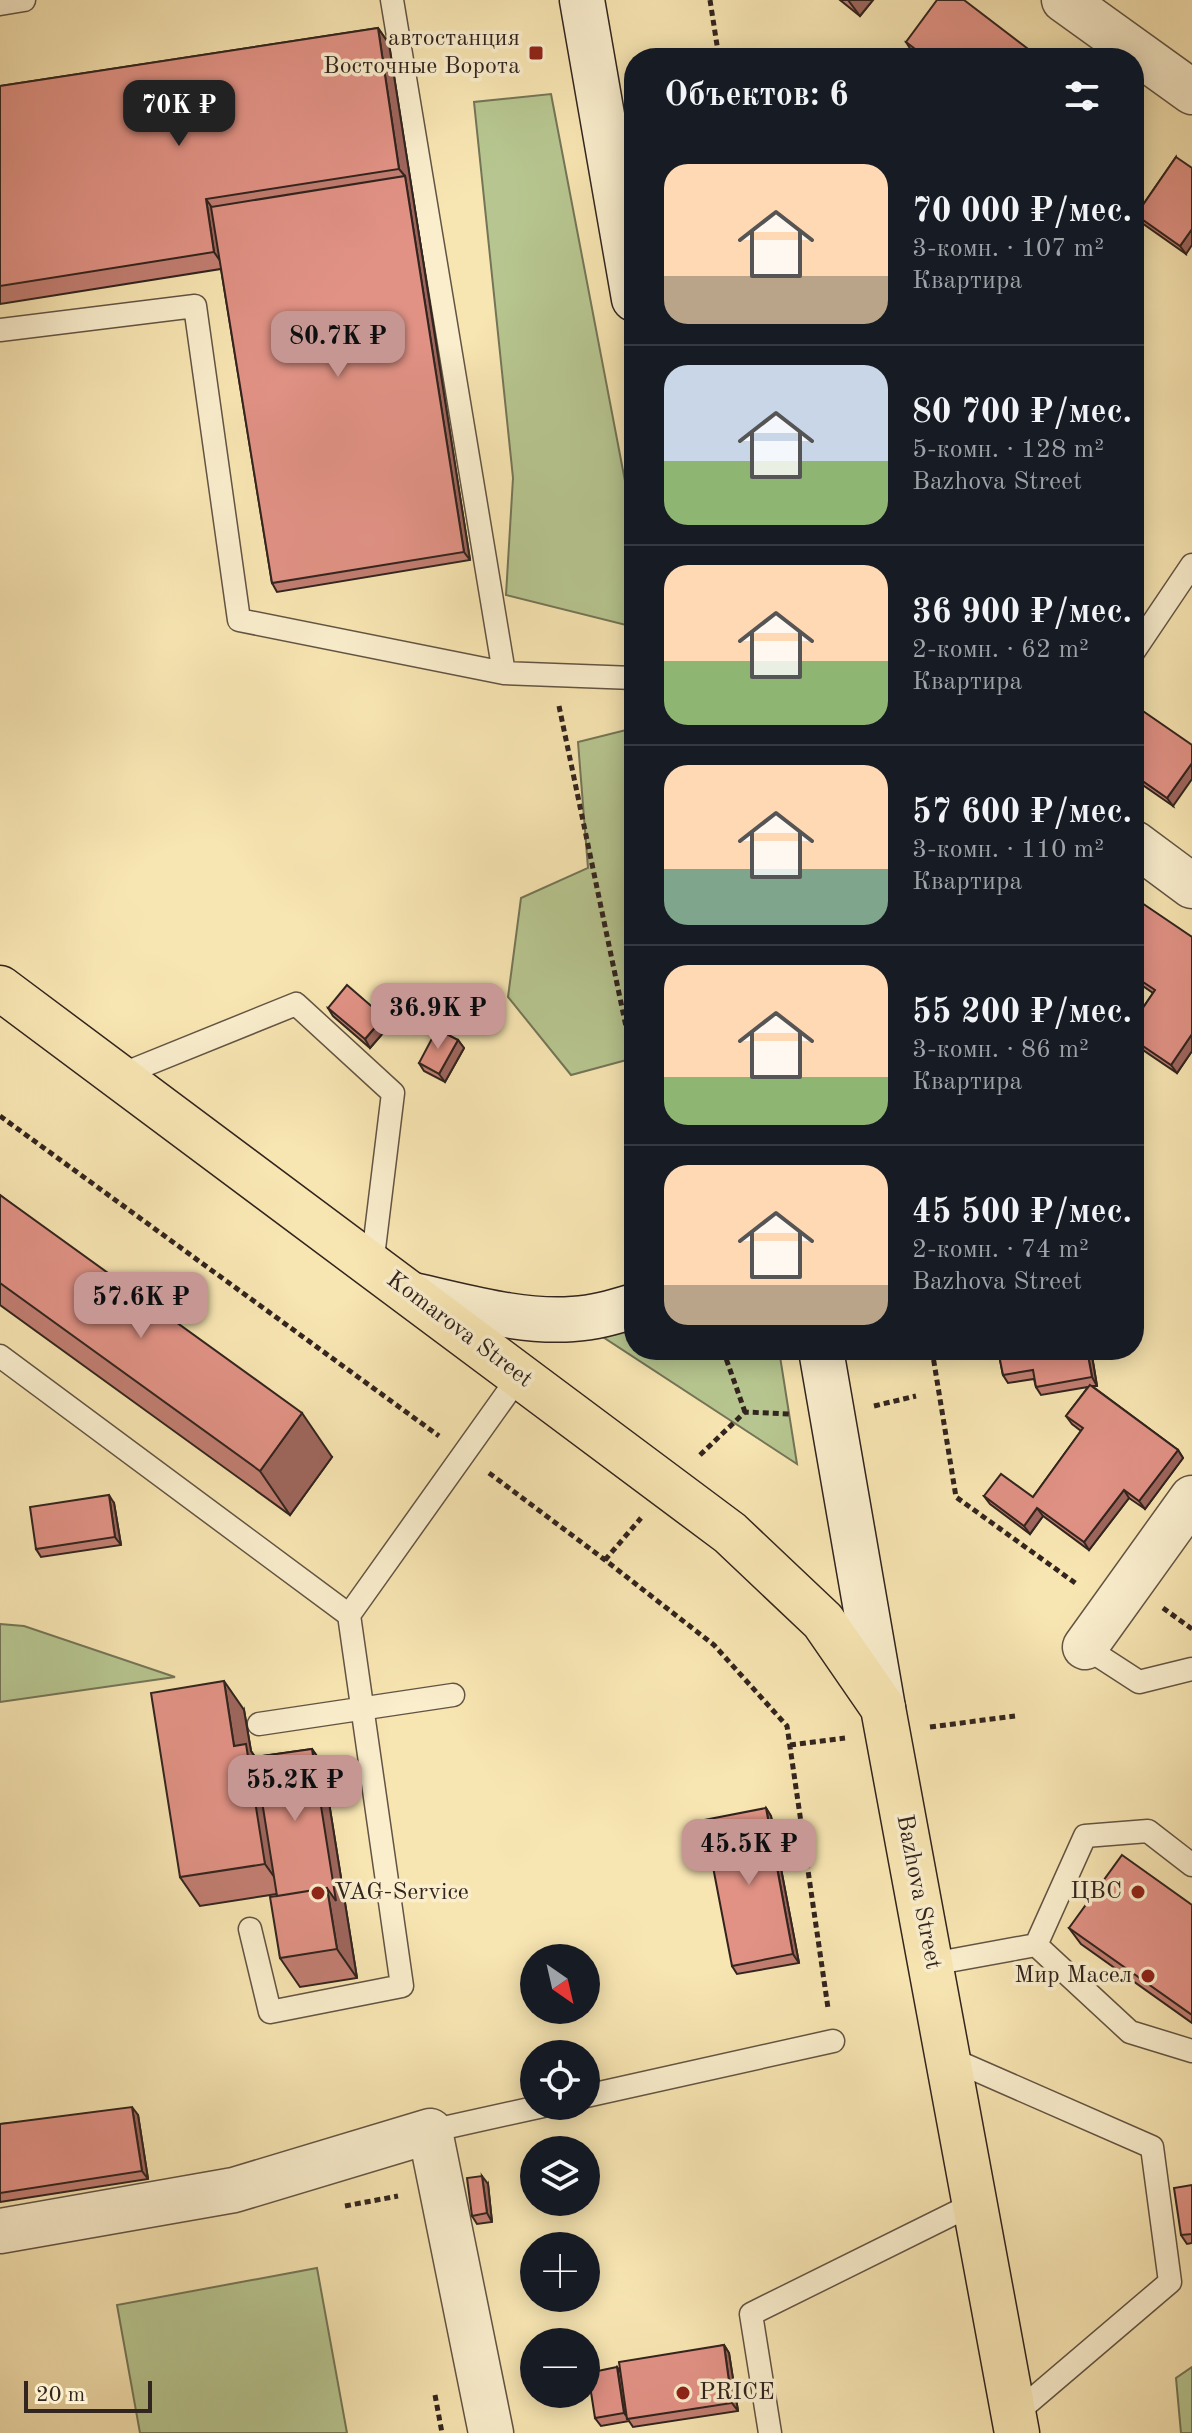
<!DOCTYPE html>
<html lang="ru">
<meta charset="utf-8">
<style>
body{margin:0;font-family:"Old Standard TT",serif;background:#242831;color:#f1f3f6;height:100vh;display:flex;flex-direction:column;font-size:30px;white-space:nowrap}
*{box-sizing:border-box;margin:0}
p{font-size:26px;color:#9ea1a6}
.icon{flex:none;width:44px;height:44px;fill:none;stroke:currentColor;stroke-width:2;stroke-linecap:round;stroke-linejoin:round}
.map{position:relative;flex:1;overflow:hidden}
.drawer{position:absolute;left:624px;top:48px;width:520px;height:1312px;display:flex;flex-direction:column;background:#171b24;border-radius:32px;box-shadow:0 4px 20px #0003}
.drawer>*{flex:none}
.needle{width:52px;rotate:146deg}
.tools{position:absolute;left:520px;top:1944px;display:grid;gap:16px}
.tools a{display:grid;place-items:center;width:80px;height:80px;border-radius:50%;background:#171b24;box-shadow:0 4px 20px #0003;font-size:40px}
.scale{position:absolute;left:24px;bottom:20px;width:128px;box-sizing:border-box;padding-left:8px;border:4px solid #32241e;border-top:0;font-size:22px;line-height:28px;white-space:nowrap;color:#32241e;-webkit-text-stroke:6px #faeecd;paint-order:stroke}
.price{position:absolute;translate:-50% -68px;padding:0 18px;border-radius:16px;background:#c59692;color:#111;font-size:26px;line-height:52px;filter:drop-shadow(0 2px 4px #0008)}
.price::after{content:'';position:absolute;left:50%;top:48px;width:24px;height:18px;margin-left:-12px;background:inherit;clip-path:polygon(0 0,100% 0,50% 100%)}
.price.current{background:#222;color:#fff}
ul{padding:0;list-style:none}
li{display:flex;align-items:center;gap:24px;height:200px;padding:0 40px}
li+li{border-top:2px solid #363941}
li span{display:grid;place-items:center;flex:none;width:224px;height:160px;border-radius:24px;color:#555}
li>.icon{margin-inline-start:auto}
span .icon{width:96px;height:96px;fill:#fffc;stroke-width:1}
li b{font-size:34px}
h2{display:flex;justify-content:space-between;align-items:center;height:96px;padding:0 40px;font-size:34px}
.map>svg:first-child{display:block}
</style>
<div class="map">
<svg width="1192" height="2433" viewBox="0 0 1192 2433">
<rect width="100%" height="100%" fill="#f7e5b2"/>
<filter id="stains"><feTurbulence type="fractalNoise" baseFrequency=".0025" numOctaves="4"/><feColorMatrix values="0 0 0 0 .2 0 0 0 0 .09 0 0 0 0 .02 0 0 0 .5 -.17"/></filter>
<radialGradient id="worn" r=".72"><stop offset=".6" stop-color="#630" stop-opacity="0"/><stop offset="1" stop-color="#630" stop-opacity=".3"/></radialGradient>
<!-- green -->
<path fill="#b7c690" stroke="#747557" stroke-width="2" d="M551,94L634,528V627L506,595L513,478L474,102Z
M634,728V1058L571,1075L508,997L521,898L588,868L578,742Z
M634,1328V1350H779L797,1464L603,1337Z
M0,1624L24,1626L175,1677L0,1702Z
M317,2268L347,2433H140L117,2305Z
M1192,2367V2433H1181L1176,2378Z"/>
<g fill="none" stroke-linecap="round" stroke-linejoin="round">
<!-- service casing -->
<g stroke="#635443" stroke-width="25">
<path id="service" d="M392,0L504,673
M0,4L24,0
M0,330L195,306L239,620L504,673L634,678
M1134,651L1192,565
M118,1076L296,1004L393,1093L372,1265
M0,1356L349,1615
M1085,1647L1139,1682L1192,1669
M259,1724L453,1695
M250,1929L270,2012L402,1986L349,1615L520,1375
M1036,1945L1085,1836L1148,1831L1192,1865
M1036,1945L1130,2032L1192,2051
M932,1964L1036,1945
M949,2058L1152,2147L1170,2282L1014,2415
M586,2096L833,2041
M430,2131L543,2106
M770,2433L751,2314L975,2203"/>
</g>
<!-- minor casing -->
<g stroke="#635443" stroke-width="47">
<path id="minor" d="M1064,0L1192,92
M1134,843L1192,886
M1085,1647L1192,1498
M0,2231L234,2190L430,2131L491,2433"/>
</g>
<!-- secondary casing -->
<g stroke="#32241e" stroke-width="47">
<path id="secondary" d="M582,0L634,299
M413,1295C464,1306 520,1323 573,1319C594,1318 614,1312 634,1306
M821,1350L883,1708"/>
</g>
<!-- primary casing -->
<g stroke="#32241e" stroke-width="47">
<path id="primary" d="M0,988L730,1533L823,1621L883,1708L1017,2433"/>
</g>
<!-- path -->
<path stroke="#32241e" stroke-width="5" stroke-dasharray="6 4" stroke-linecap="butt" d="M710,0L719,58
M559,706L634,1065
M0,1116L439,1436
M723,1350L745,1412
M932,1350L956,1497L1078,1585
M874,1406L916,1396
M700,1455L745,1412L789,1414
M489,1473L605,1560L714,1645L787,1726L828,2008
M605,1560L641,1518
M1163,1608L1192,1629
M930,1727L1015,1716
M790,1745L845,1738
M345,2206L398,2196
M435,2395L442,2433"/>
<!-- service -->
<use href="#service" stroke="#faeecd" stroke-width="22"/>
<!-- minor -->
<use href="#minor" stroke="#faeecd" stroke-width="44"/>
<!-- secondary -->
<use href="#secondary" stroke="#faeecd" stroke-width="44"/>
<!-- primary -->
<use href="#primary" stroke="#f7e5b2" stroke-width="44"/>
</g>
<!-- wall -->
<path fill="#c27e72" stroke="#32241e" stroke-width="2" d="M840,0H873L860,16Z
M378,28L389,44L470,560L277,592L272,583L221,269L0,304V86Z
M906,42L1040,58H922L911,50Z
M1176,157L1186,254L1142,223L1136,215Z
M1134,718L1173,806L1134,779Z
M1134,908L1192,937V1051L1177,1073L1134,1044V1021L1153,993L1134,980Z
M328,1008L390,1025L370,1048L333,1016Z
M458,1040L464,1048L445,1082L424,1071L419,1063Z
M0,1195L332,1457L290,1515L0,1305Z
M998,1350H1091L1097,1386H1092L1178,1450L1183,1458L1145,1509L1129,1498L1089,1550L1043,1516L1030,1534L990,1504L984,1496L1033,1497L1081,1431L1072,1424L1066,1416L1088,1387L1041,1395L1036,1387L1034,1379L1008,1383L1003,1375Z
M114,1503L121,1545L41,1557L36,1549Z
M244,1710L251,1751L255,1757L312,1749L323,1765L357,1978L300,1987L280,1958L277,1894L200,1906L180,1877Z
M766,1808L771,1816L799,1963L737,1974L732,1966Z
M1192,1905V2023L1081,1944L1069,1928Z
M138,2115L148,2179L0,2202V2124Z
M488,2184L492,2222L477,2224L472,2216Z
M1192,2185V2243L1187,2244L1181,2235Z
M724,2345L729,2353L738,2411L633,2427L629,2421L601,2426L595,2418L617,2367L620,2372Z"/>
<!-- shaded-wall -->
<path fill="#9e665d" stroke="#32241e" stroke-width="2" d="M848,0H873L860,16Z
M378,28L389,44L470,560L464,552L405,176L399,169Z
M206,199L217,215L225,268L214,252Z
M1192,229V245L1186,254L1180,246Z
M1192,763V779L1173,806L1167,798Z
M384,1017L390,1025L370,1048L365,1039Z
M1192,1034V1051L1177,1073L1171,1065Z
M458,1040L464,1048L445,1082L439,1074Z
M1087,1350H1091L1097,1386L1092,1377Z
M302,1413L332,1457L290,1515L260,1471Z
M1178,1450L1183,1458L1145,1509L1139,1501Z
M1124,1490L1129,1498L1089,1550L1084,1542Z
M109,1495L114,1503L121,1545L115,1537Z
M1037,1508L1043,1516L1030,1534L1024,1526Z
M224,1681L244,1710L251,1751L266,1773L285,1892L265,1864L234,1746Z
M312,1749L323,1765L357,1978L337,1949L327,1888Z
M766,1808L771,1816L799,1963L793,1954Z
M132,2107L138,2115L148,2179L142,2171Z
M482,2176L488,2184L492,2222L487,2213Z
M724,2345L729,2353L738,2411L732,2403Z
M617,2367L623,2376L628,2418L624,2413Z"/>
<!-- building -->
<path fill="#e19285" stroke="#32241e" stroke-width="2" d="M937,0H964L1040,58H927L906,42Z
M378,28L399,169L206,199L214,252L0,286V86Z
M1176,157L1192,168V229L1180,246L1136,215Z
M405,176L464,552L272,583L211,207Z
M1140,709L1192,745V763L1167,798L1134,775V718Z
M1139,901L1192,937V1034L1171,1065L1134,1040V1021L1155,990L1134,976V908Z
M347,985L384,1017L365,1039L328,1008Z
M437,1029L458,1040L439,1074L419,1063Z
M0,1195L302,1413L260,1471L0,1283Z
M998,1350H1087L1092,1377L1036,1387L1033,1370L1003,1375Z
M1090,1385L1178,1450L1139,1501L1124,1490L1084,1542L1037,1508L1024,1526L984,1496L1001,1474L1033,1497L1083,1428L1066,1416Z
M109,1495L115,1537L36,1549L30,1507Z
M224,1681L234,1746L246,1744L265,1864L180,1877L151,1693Z
M312,1749L336,1901L327,1888L277,1896L255,1757Z
M766,1808L793,1954L732,1966L704,1820Z
M1122,1855L1192,1905V2015L1069,1928Z
M327,1888L337,1949L280,1958L270,1897Z
M132,2107L142,2171L0,2193V2124Z
M482,2176L487,2213L472,2216L467,2178Z
M1192,2185V2234L1181,2235L1174,2188Z
M724,2345L732,2403L627,2419L619,2362Z
M617,2367L624,2413L595,2418L588,2373Z"/>
<!-- markers -->
<g fill="#8f2418" stroke="#faeecd" stroke-width="3">
<rect x="528" y="45" width="16" height="16" rx="4"/>
<circle cx="1138" cy="1892" r="8"/>
<circle cx="318" cy="1893" r="8"/>
<circle cx="1148" cy="1976" r="8"/>
<circle cx="683" cy="2393" r="8"/>
</g>
<g text-anchor="middle" dominant-baseline="central" stroke-width="7" stroke-linejoin="round" paint-order="stroke">
<!-- poi labels -->
<g font-size="24" fill="#32241e" stroke="#faeecd" text-anchor="end">
<text x="520" y="39">автостанция<tspan x="520" dy="28">Восточные Ворота</tspan></text>
<text x="1122" y="1892">ЦВС</text>
<text x="334" y="1893" text-anchor="start">VAG-Service</text>
<text x="1132" y="1976">Мир Масел</text>
<text x="699" y="2393" text-anchor="start">PRICE</text>
</g>
<!-- street labels -->
<g font-size="24" fill="#32241e" stroke="#faeecd">
<text transform="translate(459 1330) rotate(37)">Komarova Street</text>
<text transform="translate(918 1892) rotate(79)">Bazhova Street</text>
</g>
</g>
<rect width="100%" height="100%" filter="url(#stains)"/>
<rect width="100%" height="100%" fill="url(#worn)"/>
</svg>
<div class="tools">
<a><svg class="needle" viewBox="-14 -14 28 28"><path d="M0-13l5 13h-10z" fill="#e53935"/><path d="M0 13l5-13h-10z" fill="#9ea1a6"/></svg></a>
<a><svg class="icon" aria-label="locate" viewBox="0 0 24 24"><circle cx="12" cy="12" r="6"/><path d="M12 2v4M12 18v4M2 12h4M18 12h4"/></svg></a>
<a><svg class="icon" aria-label="layers" viewBox="0 0 24 24"><path d="M12 4l9 5-9 5-9-5zM3 14l9 5 9-5"/></svg></a>
<a>+</a>
<a>−</a>
</div>
<div class="scale">20 m</div>
<b class="price current" style="left:179px;top:148px">70K ₽</b>
<b class="price" style="left:338px;top:379px">80.7K ₽</b>
<b class="price" style="left:438px;top:1051px">36.9K ₽</b>
<b class="price" style="left:141px;top:1340px">57.6K ₽</b>
<b class="price" style="left:295px;top:1823px">55.2K ₽</b>
<b class="price" style="left:749px;top:1887px">45.5K ₽</b>
<section class="drawer">
<h2>Объектов: 6<svg class="icon" aria-label="filters" viewBox="0 0 24 24"><path d="M4 7h16M4 17h16"/><circle cx="9" cy="7" r="2"/><circle cx="15" cy="17" r="2"/></svg></h2>
<ul>
<li><span style="background:linear-gradient(#ffd9b3 70%,#b9a48a 0)"><svg class="icon" aria-label="home" viewBox="0 0 24 24"><path d="M3 11l9-7 9 7M6 9v11h12V9"/></svg></span><div><b>70 000 ₽/мес.</b><p>3-комн. · 107 m²</p><p>Квартира</p></div></li>
<li><span style="background:linear-gradient(#c9d6e8 60%,#8fb573 0)"><svg class="icon" aria-label="home" viewBox="0 0 24 24"><path d="M3 11l9-7 9 7M6 9v11h12V9"/></svg></span><div><b>80 700 ₽/мес.</b><p>5-комн. · 128 m²</p><p>Bazhova Street</p></div></li>
<li><span style="background:linear-gradient(#ffd9b3 60%,#8fb573 0)"><svg class="icon" aria-label="home" viewBox="0 0 24 24"><path d="M3 11l9-7 9 7M6 9v11h12V9"/></svg></span><div><b>36 900 ₽/мес.</b><p>2-комн. · 62 m²</p><p>Квартира</p></div></li>
<li><span style="background:linear-gradient(#ffd9b3 65%,#7fa58c 0)"><svg class="icon" aria-label="home" viewBox="0 0 24 24"><path d="M3 11l9-7 9 7M6 9v11h12V9"/></svg></span><div><b>57 600 ₽/мес.</b><p>3-комн. · 110 m²</p><p>Квартира</p></div></li>
<li><span style="background:linear-gradient(#ffd9b3 70%,#8fb573 0)"><svg class="icon" aria-label="home" viewBox="0 0 24 24"><path d="M3 11l9-7 9 7M6 9v11h12V9"/></svg></span><div><b>55 200 ₽/мес.</b><p>3-комн. · 86 m²</p><p>Квартира</p></div></li>
<li><span style="background:linear-gradient(#ffd9b3 75%,#b9a48a 0)"><svg class="icon" aria-label="home" viewBox="0 0 24 24"><path d="M3 11l9-7 9 7M6 9v11h12V9"/></svg></span><div><b>45 500 ₽/мес.</b><p>2-комн. · 74 m²</p><p>Bazhova Street</p></div></li>
</ul>
</section>
</div>
